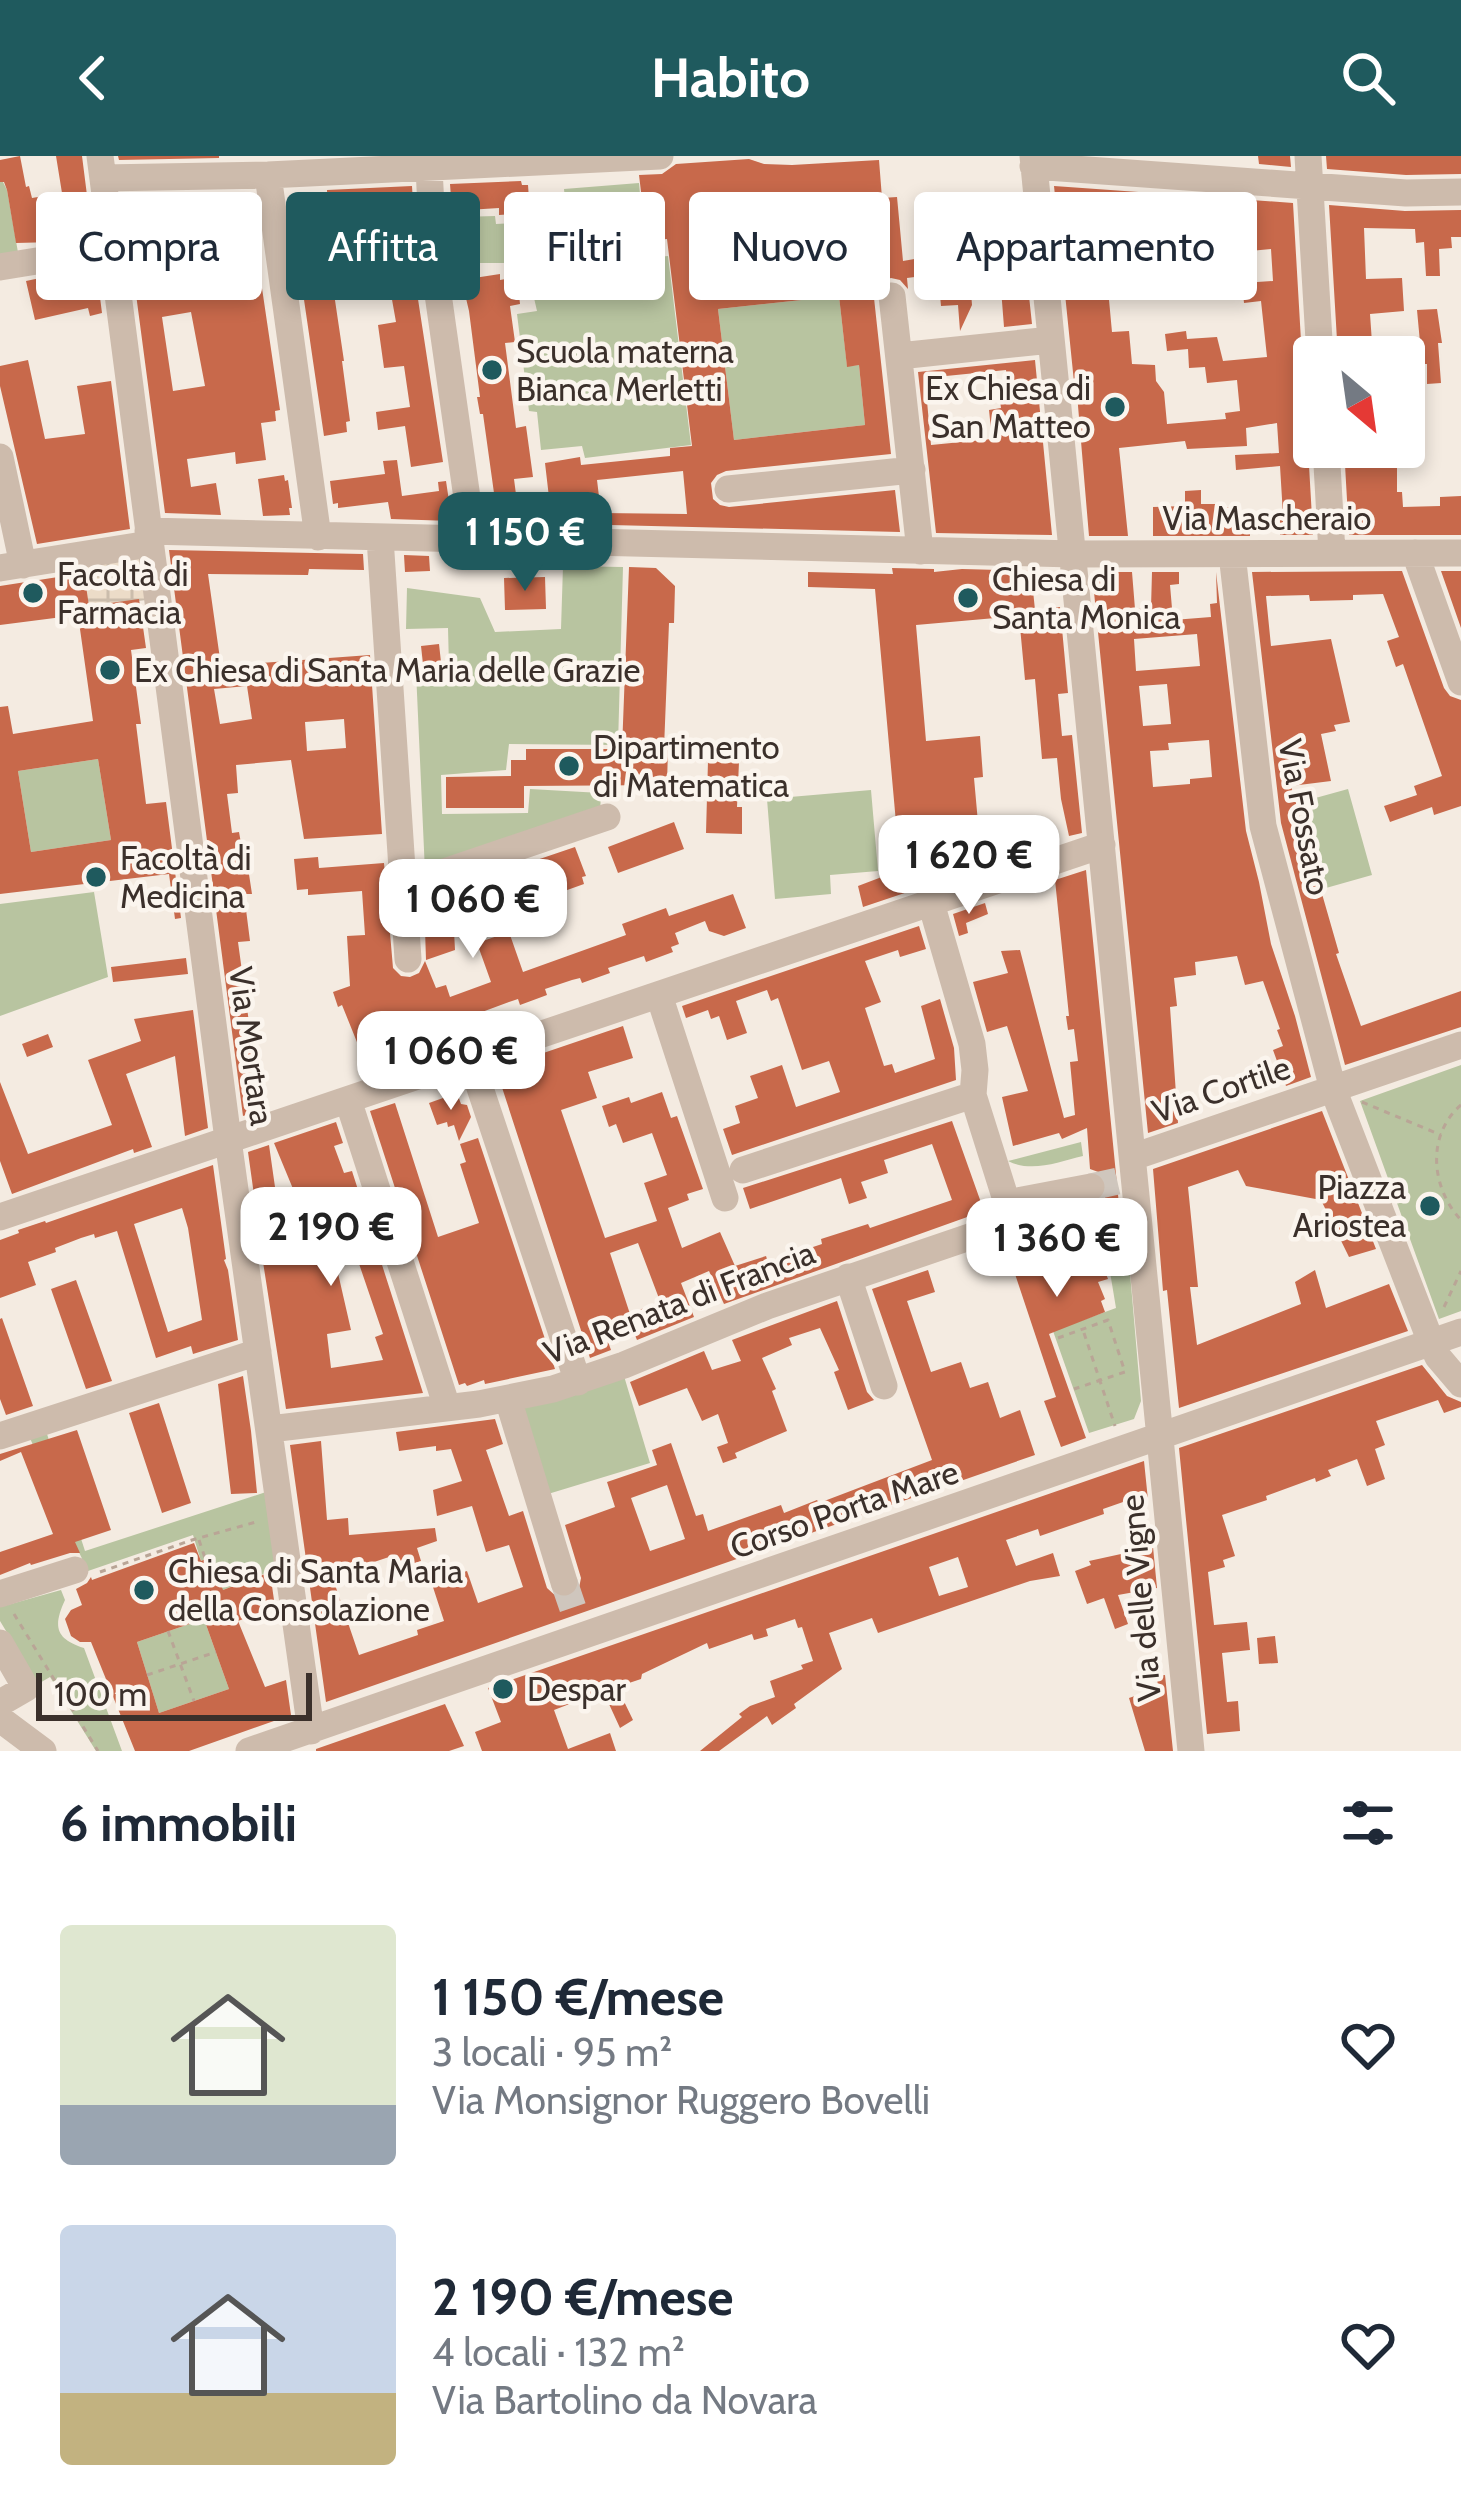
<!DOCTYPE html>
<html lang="it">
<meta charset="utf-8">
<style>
body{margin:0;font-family:Cabin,sans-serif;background:#f2f2f3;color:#1f2937;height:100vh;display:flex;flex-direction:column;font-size:45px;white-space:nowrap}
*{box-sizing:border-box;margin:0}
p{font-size:39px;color:#747a83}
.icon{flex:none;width:66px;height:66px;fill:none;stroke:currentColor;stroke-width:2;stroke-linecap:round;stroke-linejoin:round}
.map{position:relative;height:1595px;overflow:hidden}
.details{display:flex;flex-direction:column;background:#fff;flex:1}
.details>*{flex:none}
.banner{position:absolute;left:36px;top:36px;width:1389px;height:108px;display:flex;gap:24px}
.needle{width:78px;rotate:151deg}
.controls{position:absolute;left:1293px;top:180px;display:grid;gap:24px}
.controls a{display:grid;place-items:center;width:132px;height:132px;border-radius:12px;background:#fff;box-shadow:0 6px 18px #0003;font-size:60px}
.scale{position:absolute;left:36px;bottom:30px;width:276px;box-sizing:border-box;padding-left:12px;border:6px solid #3b302b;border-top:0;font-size:33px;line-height:42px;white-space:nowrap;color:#3b302b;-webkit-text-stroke:9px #fbf5ee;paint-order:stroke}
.price{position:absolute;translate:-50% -102px;padding:0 27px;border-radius:24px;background:#fff;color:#222;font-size:39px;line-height:78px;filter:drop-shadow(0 3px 6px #0008)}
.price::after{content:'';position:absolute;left:50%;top:72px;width:36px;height:27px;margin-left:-18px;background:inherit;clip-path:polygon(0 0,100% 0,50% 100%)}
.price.active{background:#1f5a5e;color:#fff}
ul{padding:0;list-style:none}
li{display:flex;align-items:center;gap:36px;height:300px;padding:0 60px}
li span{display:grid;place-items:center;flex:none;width:336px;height:240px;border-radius:12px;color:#555}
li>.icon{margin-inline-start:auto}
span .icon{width:144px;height:144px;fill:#fffc;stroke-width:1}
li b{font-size:51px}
h2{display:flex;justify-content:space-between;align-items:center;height:144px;padding:0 60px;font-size:51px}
.chip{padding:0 42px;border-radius:12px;background:#fff;box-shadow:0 6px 18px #0003;font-size:42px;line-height:108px}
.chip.active{background:#1f5a5e;color:#fff}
header{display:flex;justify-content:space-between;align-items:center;height:156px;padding:0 60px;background:#1f5a5e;color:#fff;font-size:54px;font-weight:700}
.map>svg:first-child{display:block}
</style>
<header><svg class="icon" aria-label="back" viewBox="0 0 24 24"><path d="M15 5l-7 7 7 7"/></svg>Habito<svg class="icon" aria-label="search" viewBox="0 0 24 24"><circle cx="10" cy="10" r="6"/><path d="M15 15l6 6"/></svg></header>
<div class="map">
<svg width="1461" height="1595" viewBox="0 0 1461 1595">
<defs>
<pattern id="plaza-grid" width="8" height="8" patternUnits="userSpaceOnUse" patternTransform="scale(3)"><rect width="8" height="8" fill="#ecdcc8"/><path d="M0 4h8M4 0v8" fill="none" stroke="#cbbdac"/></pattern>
</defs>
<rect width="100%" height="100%" fill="#f4ebe1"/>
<!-- green -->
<path fill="#b8c4a0" d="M0,20L7,34L19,102L0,105Z
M639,27L643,70L568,77L564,33Z
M495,60L496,68L546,65L550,111L668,100L691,289L585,302L582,290L541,294L537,256L529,255L517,158L537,155L526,107H454L451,91L463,87L461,61Z
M839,140L847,210L859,209L865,269L734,284L718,153Z
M563,410L623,411L618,589L509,588L506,614L441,619L442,658L528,657L530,633L601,637L600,658L425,716L416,515L449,511L448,472L406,473L407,432L480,442L495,476L561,473Z
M98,603L111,684L31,696L18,615Z
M1348,633L1372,719L1326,732L1301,646Z
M871,634L878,715L830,719L831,738L775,743L767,643Z
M94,736L108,821L0,860V748Z
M1461,909V1155L1439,1163L1360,945Z
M1081,986L1083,1000C1058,1006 1032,1017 1008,1005Z
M1127,1082L1141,1245L1134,1263L1089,1277L1053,1175L1116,1152L1105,1086Z
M624,1220L650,1307L548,1338L522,1251Z
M28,1277L47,1278L85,1395L266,1336L279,1412L213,1438L216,1415L210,1401L201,1405L193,1379L88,1415L62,1361Z
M61,1434L65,1444C53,1470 55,1483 84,1492L122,1595H96L50,1521L38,1528L0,1465V1451Z
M204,1463L229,1533L159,1557L137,1486Z"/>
<!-- plaza -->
<path fill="url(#plaza-grid)" d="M146,384L154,443L84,452L77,397Z"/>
<!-- building -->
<path fill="#c8694b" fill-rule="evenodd" d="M20,0L26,31L29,30L32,42L62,37L56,0H82L102,157L90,160L88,152L35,164L26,125L59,118L65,110L67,101L62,91L54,86L16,87L7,34L4,26H0V4Z
M118,0H219V2L119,4Z
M1258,0H1290L1291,11L1259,8Z
M1326,0H1461V18L1406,19L1327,13Z
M749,3L764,8L792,9L879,4L882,42L897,41L903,105L1023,84L1032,168L1004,171L1000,120L970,123L972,149L960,175L958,149L941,150L938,118L907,122L908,133L900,124L891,122L882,125L876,132L874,142L891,298L726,315L717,319L711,327L713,343L720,349L729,351L895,334L900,376L492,366L488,337H494L483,258H480L477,241H480L469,155L465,138L460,139L457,118L473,116L474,122L500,118V124L517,121L520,148L510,150L515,186L505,187L516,272L526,270L533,321L514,323L518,354L550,350L545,307L580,301L581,309L670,300V292L692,290L667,83L647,85L639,19L662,18L676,8ZM839,140L847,211L859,209L865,269L734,284L718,153ZM683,315L687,358L601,357L597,324Z
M521,25L522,29H528L530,57L499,59V52L452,55L450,28Z
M412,30L414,65H406L443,306L411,311L405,270L378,274L376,256L410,251L404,210L384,212L378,169L396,166L391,138L380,140L374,84L339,89L342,116L334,117L335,123L332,124L344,205H342L350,265L346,266L347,276L324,280L297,96L313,93L315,69H328L327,34Z
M1054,30L1293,47L1302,202L1311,216L1314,278L1308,292L1313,379H1280V359H1283L1280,310L1236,314L1235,299L1279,297L1277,267L1246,272L1247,290L1187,293L1185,285L1119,292L1128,380H1089L1076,226H1074ZM1151,42L1192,43L1191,120L1230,117L1229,97L1271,93L1273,125L1242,127L1244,147L1261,145L1267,201L1223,205L1217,181L1187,183L1186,175L1165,178L1167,195L1188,193L1189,212L1205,211L1207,227L1237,224L1240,255L1225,257L1226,263L1167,268L1164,236L1156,225L1155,209L1132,208L1129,175L1112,176L1100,47Z
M244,37L246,52L251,58L242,79L254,78L280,254L275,255L276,265L261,267L266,304L236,308L235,296L187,303L191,331L216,327L221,359L165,357L123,40L182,39L183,46ZM219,67L223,97L195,101L191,71ZM191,156L205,230L173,235L162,161Z
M1329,49L1405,55L1461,54V81H1451L1452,92L1439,93L1440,120H1426L1424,86L1416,87L1415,73L1364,72L1366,123L1402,122L1404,155L1370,158L1373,201H1338Z
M1437,153L1442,187H1438L1441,227L1427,228V208H1422L1417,154Z
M28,204L45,283L85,278L77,230L111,225L130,373L37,388L0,230V210Z
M1035,204L1052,379L936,377L918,216ZM1006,214L1009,244L1000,245L1001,252L989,254L992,283L931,289L927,245L938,244L936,221Z
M1344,291H1414L1415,307L1397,309V336H1402L1403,351L1440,350V341L1461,340V379H1349Z
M397,304L402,340L439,335L438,326L446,325L452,365L391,363L388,346L338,352V347L333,348L330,325L385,318L383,305Z
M284,319L285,325L288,324L292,352H289L290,359L263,360L258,323Z
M1201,334V348H1224V351H1238V360H1249L1250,380H1153V351L1185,350V335Z
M169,394L363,398L364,414L309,413L308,419L208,418L221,510L370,499L382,678L304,683L291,604L236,609L238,637L227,638L232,677L239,676L242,693L245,692L252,738H244L250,785L238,786L261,954L243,960ZM247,530L252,563L220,568L214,533ZM344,563L346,592L307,595L305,566Z
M404,399L429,400L430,415L405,416Z
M629,411L656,412L675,430L674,467H669L664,592H668L667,629L524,630V652H446V621L511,620V604H526V593H622Z
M892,412L934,413V416L962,413L1031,415L1035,454L1060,451L1068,537L1058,538L1062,580L1072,579L1082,677L1069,680L1061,643L1057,602L1042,603L1035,523L1025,524L1019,460L916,469L926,585L980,580L983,621L974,622L982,711L863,751L858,730L887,719L886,705L899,700L875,433L808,431V416L893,418Z
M1402,415L1444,532L1450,540L1461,544V650L1434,659L1432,651L1390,666L1384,650L1417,639L1414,630L1442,620L1403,508L1396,511L1387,485L1399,481L1383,438L1353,439V444L1310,445L1309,439L1266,440L1271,490L1331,483L1350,566L1334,569L1336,575L1321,578L1331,625L1291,630L1339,797L1336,798L1361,870L1461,835V871L1345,909L1281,667L1252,416Z
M1441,415H1461V472Z
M1092,416H1132L1135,453L1151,452L1152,416H1179V428L1170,429L1173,464L1211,461L1210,448L1217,447L1216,416L1246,675L1259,726L1271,788L1295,860L1311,921L1286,930L1273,894L1283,890L1277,874L1280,873L1263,825L1245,829L1237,800L1195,806L1196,819L1174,822L1177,850L1170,851L1178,967L1148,977ZM1197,478L1200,510L1136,515L1134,483ZM1167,528L1171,568L1143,570L1139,530ZM1209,584L1212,621L1190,623V628L1153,631L1150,595L1169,594L1168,587Z
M84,417L89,450L139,443L146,492L131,494L141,568H136L146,648L166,646L181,762L175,763L169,718L0,738V551L8,550L13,578L93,565L78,459L0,469V430ZM98,603L111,684L31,696L18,615Z
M545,421L546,453L505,454L504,422Z
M439,488L441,506L423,508L421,490Z
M708,605L739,606L737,651H742V678L706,677Z
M674,666L684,693L618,717L608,691Z
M575,691L586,720L582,721L584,728L531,747L525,729L453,755L455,794L426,804L424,742Z
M318,701L319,712L384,707L393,812L401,820L410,821L419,817L425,805L436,832L446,829L450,841L491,826L477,787L509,776L523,816L626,779L622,768L666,752L669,760L733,738L746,772L724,780L709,775L705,765L675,777L679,788L671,791L673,796L646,806L644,800L608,812L610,817L582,827L580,822L572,824L545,833L547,839L520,849L518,843L509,846L482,856L484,861L457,871L455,865L425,875L426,880L410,886L408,881L376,892L377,896L363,901L342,849L338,851L333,836L350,830L347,780L365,779L362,735L308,739V733L297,734L294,703Z
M1086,714L1121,1069L1094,1070L1092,1049L1104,1044L1109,1029L1104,1018L1090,1013L1087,972L1062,983L1059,977L1013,990L1002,941L1028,935L1007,870L987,876L973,826L1008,817L1001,795L1020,794L1064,962L1075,959L1070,906L1078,905L1074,873L1068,874L1066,860H1069L1055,724Z
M985,747L988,758L966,767L968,777L959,780L953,758Z
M919,770L926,793L900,801L898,794L865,805L881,846L865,852L884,910L892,908L895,917L935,903L921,850L940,843L954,892L956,924L732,999L723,973L740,967L735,950L758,942L750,920L782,909L796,951L840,936L829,905L802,914L778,842L771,845L767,834L736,845L747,877L727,884L719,860L711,863L708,854L686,862L682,850Z
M186,802L188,818L113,826L111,811Z
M193,854L208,972L185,980L175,900L126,918L152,991L134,997L133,993L12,1038L0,1005V926L28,998L112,969L88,904L141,885L134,863Z
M623,870L633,902L588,916L597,942L561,954L605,1082L657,1065L644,1027L667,1019L652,977L623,987L616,968L609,971L602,950L629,941L631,947L662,936L671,962L677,960L703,1033L687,1038L689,1044L668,1052L682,1092L720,1076L735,1110L766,1100L768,1106L822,1088L821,1083L868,1068L870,1072L952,1044L932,988L884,1004L888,1017L861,1026L867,1042L849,1048L841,1022L750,1053L743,1032L952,965L984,1055L724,1148L709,1115L681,1127L694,1161L637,1184L632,1172L606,1180L611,1194L590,1202L496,913ZM638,1087L660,1145L630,1158L610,1097Z
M48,878L53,891L27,901L22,888Z
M457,937L461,948L467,949L471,961L459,985L454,969L448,971L447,966L437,969L429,947Z
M395,947L438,1081L479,1067L460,1008L466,1006L460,988L478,982L555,1213L485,1228L484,1224L467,1230L465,1227L459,1229L370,955Z
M1322,955L1376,1093L1349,1101L1321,1044L1246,1030L1238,1014L1188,1031L1198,1131H1190L1197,1189L1301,1148L1295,1126L1315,1114L1326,1152L1389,1128L1408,1175L1179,1252L1167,1134L1163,1135L1153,1013Z
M336,966L343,987L334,990L344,1017L352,1015L423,1237L286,1253L263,1106L332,1091L351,1174L327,1178L331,1212L383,1204L375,1181L383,1178L342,1058L308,1069L274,987Z
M269,989L282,1080L261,1089L248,996Z
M213,1009L226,1103L224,1104L228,1114L238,1184L193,1198L191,1190L156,1202L117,1075L95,1082L94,1078L81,1082L55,1092L56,1096L28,1106L36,1129L0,1142V1084L19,1077L18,1074L45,1065L46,1067ZM182,1052L188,1072L202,1164L168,1176L134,1068Z
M1054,1056L1066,1083L1090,1075L1108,1123L1098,1126L1105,1143L1101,1145L1105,1156L1049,1178L1086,1282L1061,1291L1044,1245L1056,1241L1004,1085L1025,1074L1029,1061Z
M928,1114L935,1136L907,1145L931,1216L961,1206L970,1232L988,1226L1000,1262L1020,1254L1035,1299L326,1546L290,1289L321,1285L327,1364L348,1362L349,1379L435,1372L437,1385L417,1392L421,1405L396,1413L392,1400L332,1420L359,1499L418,1479L417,1474L444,1465L430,1422L444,1417L446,1422L467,1415L478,1447L523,1431L509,1389L486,1396L472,1350L437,1360L433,1334L462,1325L451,1293L436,1295V1290L399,1295L396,1276L495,1263L503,1288L486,1294L509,1360L523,1355L547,1432L559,1443H568L578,1437L581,1422L565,1369L615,1351L607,1326L657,1309L652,1294L671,1287L696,1360L703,1358L708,1375L781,1349L784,1357L817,1344L819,1347L932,1304L872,1133ZM667,1329L685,1383L650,1395L631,1342Z
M76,1124L112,1225L86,1233L51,1133Z
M837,1145L867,1236L874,1244L848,1254L834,1216L839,1214L820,1172L789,1182L792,1189L762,1202L776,1233L772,1235L787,1275L735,1297L737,1302L723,1307L717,1291L728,1287L718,1258L702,1265L687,1232L639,1250L630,1226L704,1195L712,1214L741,1205L732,1184Z
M2,1162L33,1250L6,1259L0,1243V1163Z
M1422,1209L1447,1240L1461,1246V1251L1444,1257L1438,1244L1376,1265L1385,1289L1375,1293L1385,1323L1367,1330L1357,1303L1328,1314L1331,1320L1316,1326L1315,1322L1266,1340L1267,1344L1222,1359L1235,1400L1223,1404L1225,1411L1208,1416L1214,1469L1247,1466L1250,1494L1222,1497L1227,1546L1238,1545L1240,1575L1207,1578L1179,1292Z
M243,1220L251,1275L257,1337L231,1338L218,1228Z
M159,1247L191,1347L162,1357L129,1257Z
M77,1274L111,1374L75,1386L80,1397H70L31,1409L30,1407L0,1419V1396L53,1378L21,1296L0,1305V1298Z
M1144,1305L1148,1344L1146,1338L1103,1353L1104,1358L1040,1380L1038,1373L1006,1384L1016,1410L1053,1397L1060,1420L1030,1425L878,1477L872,1462L829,1477L842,1513L794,1548L796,1552L772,1569L767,1560L719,1595H700L742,1561L739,1558L750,1550L775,1541L770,1525L803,1513L801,1509L813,1505L802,1471L798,1472L795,1463L766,1473L768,1480L754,1484L752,1478L709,1493L707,1487L642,1518L641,1523L617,1531L633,1564L620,1572L603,1535L554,1554L568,1593L610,1577L616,1595H482L475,1576L501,1566L488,1532ZM958,1401L968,1431L939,1440L929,1411Z
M194,1387L201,1405L210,1401L223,1434L270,1416L275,1451L238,1465L265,1531L286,1524L291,1559L189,1595H135L91,1486H80L71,1480L65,1463L71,1454L82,1449L76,1433L87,1427L91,1421L92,1424ZM204,1463L229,1533L159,1557L137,1486Z
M1153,1391L1157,1432L1118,1439L1128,1468L1115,1473L1104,1442L1087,1448L1075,1415L1091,1409L1089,1405Z
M1275,1480L1278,1507L1259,1508L1257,1482Z
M1165,1519L1173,1595H1145L1129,1542L1158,1532L1157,1520Z
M445,1548L464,1590L449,1595H316V1593Z"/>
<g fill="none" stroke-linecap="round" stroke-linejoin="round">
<!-- minor-tunnel -->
<path stroke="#cfc6bd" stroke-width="27" stroke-dasharray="27 14" stroke-linecap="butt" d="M1091,1031L1122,1024
M564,1426L576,1461"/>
<!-- path -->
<path stroke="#b9a596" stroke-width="3" stroke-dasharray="6 6" stroke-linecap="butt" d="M1362,946L1441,979
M1461,949C1426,979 1431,1032 1461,1064
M1444,1151L1461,1115
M1084,1177L1115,1270
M1058,1182L1108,1164L1125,1216L1074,1233
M199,1384L205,1402
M100,1416L192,1384L256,1366
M14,1458L98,1595
M168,1475L194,1545
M147,1519L216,1496"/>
<!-- minor -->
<path stroke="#cdbbac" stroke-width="27" d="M100,0L229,991L311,1575
M1033,0L1191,1595
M1308,0L1320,201
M1033,10L1406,37L1461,36
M429,12L434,110L473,384
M268,19L318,381
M103,22L268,19L660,0
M0,111L49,103
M892,140L920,395
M899,200L1051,184
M1326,291L1332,397
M0,301L23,409
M728,333L912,314
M148,375L1073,398L1461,397
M380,382L408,803
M1415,397L1461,526
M1232,398L1263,670L1333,933L1431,1186L1438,1201L1461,1228
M0,412L149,388
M403,730L607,661
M931,747L972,888L975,914L973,939L1007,1047
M659,839L725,1042
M470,902L578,1226
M348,944L447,1251
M1133,1001L1461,889
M743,1014L973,939
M1007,1047L1091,1031
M0,1061L1102,689
M848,1121L884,1230
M508,1243L564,1426
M270,1273L479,1248L553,1233L624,1209L767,1150L990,1074L1005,1061L1007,1047
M0,1280L258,1196
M0,1438L75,1414
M0,1487L26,1532L0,1547
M0,1563L43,1595
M249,1595L1461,1176"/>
</g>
<!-- markers -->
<g fill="#1f5a5e" stroke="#fbf5ee" stroke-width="4.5">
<circle cx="492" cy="214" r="12"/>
<circle cx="1115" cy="251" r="12"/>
<circle cx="33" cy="437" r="12"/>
<circle cx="968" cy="442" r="12"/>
<circle cx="110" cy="514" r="12"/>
<circle cx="569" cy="610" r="12"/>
<circle cx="96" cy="721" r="12"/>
<circle cx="1430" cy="1050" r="12"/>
<circle cx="144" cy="1434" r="12"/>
<circle cx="503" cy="1533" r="12"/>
</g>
<g text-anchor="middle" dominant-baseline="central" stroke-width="9" stroke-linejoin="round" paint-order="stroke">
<!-- poi labels -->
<g font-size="33" fill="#3b302b" stroke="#fbf5ee" text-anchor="start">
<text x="516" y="195">Scuola materna<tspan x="516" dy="38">Bianca Merletti</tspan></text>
<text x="1091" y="232" text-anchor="end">Ex Chiesa di<tspan x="1091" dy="38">San Matteo</tspan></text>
<text x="57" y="418">Facoltà di<tspan x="57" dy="38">Farmacia</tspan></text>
<text x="992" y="423">Chiesa di<tspan x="992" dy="38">Santa Monica</tspan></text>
<text x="134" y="514">Ex Chiesa di Santa Maria delle Grazie</text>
<text x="593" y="591">Dipartimento<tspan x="593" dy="38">di Matematica</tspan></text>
<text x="120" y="702">Facoltà di<tspan x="120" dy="38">Medicina</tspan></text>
<text x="1406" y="1031" text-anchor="end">Piazza<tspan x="1406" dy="38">Ariostea</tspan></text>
<text x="168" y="1415">Chiesa di Santa Maria<tspan x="168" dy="38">della Consolazione</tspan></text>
<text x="527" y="1533">Despar</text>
</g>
<!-- street labels -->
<g font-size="33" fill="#3b302b" stroke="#fbf5ee">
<text x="1267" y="362">Via Mascheraio</text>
<text transform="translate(1305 661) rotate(79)">Via Fossato</text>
<text transform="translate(252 890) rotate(82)">Via Mortara</text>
<text transform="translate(1221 933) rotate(-19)">Via Cortile</text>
<text transform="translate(679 1146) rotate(-21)">Via Renata di Francia</text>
<text transform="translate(844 1353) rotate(-19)">Corso Porta Mare</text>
<text transform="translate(1140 1442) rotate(-95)">Via delle Vigne</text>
</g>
</g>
</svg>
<div class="controls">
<a><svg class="needle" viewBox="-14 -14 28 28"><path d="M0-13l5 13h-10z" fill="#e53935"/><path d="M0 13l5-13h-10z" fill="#747a83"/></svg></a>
</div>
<div class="scale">100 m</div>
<b class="price active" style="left:525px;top:438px">1 150 €</b>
<b class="price" style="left:969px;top:761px">1 620 €</b>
<b class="price" style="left:473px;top:805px">1 060 €</b>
<b class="price" style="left:451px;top:957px">1 060 €</b>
<b class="price" style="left:331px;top:1133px">2 190 €</b>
<b class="price" style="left:1057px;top:1144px">1 360 €</b>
<div class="banner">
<a class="chip">Compra</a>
<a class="chip active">Affitta</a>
<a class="chip">Filtri</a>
<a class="chip">Nuovo</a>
<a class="chip">Appartamento</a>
</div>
</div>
<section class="details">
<h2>6 immobili<svg class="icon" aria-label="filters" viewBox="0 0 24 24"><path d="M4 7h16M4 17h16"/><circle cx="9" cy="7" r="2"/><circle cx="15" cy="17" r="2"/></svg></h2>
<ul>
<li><span style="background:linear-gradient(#dfe7d0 75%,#9aa5b1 0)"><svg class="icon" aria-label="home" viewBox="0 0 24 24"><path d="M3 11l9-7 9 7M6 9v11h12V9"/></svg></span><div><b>1 150 €/mese</b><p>3 locali · 95 m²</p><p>Via Monsignor Ruggero Bovelli</p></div><svg class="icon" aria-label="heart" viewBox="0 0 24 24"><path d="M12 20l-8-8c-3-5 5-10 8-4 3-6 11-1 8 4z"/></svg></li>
<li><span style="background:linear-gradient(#c9d6e8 70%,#c2b280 0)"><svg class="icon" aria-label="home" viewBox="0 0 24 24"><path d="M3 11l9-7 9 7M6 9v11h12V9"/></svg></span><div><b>2 190 €/mese</b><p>4 locali · 132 m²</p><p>Via Bartolino da Novara</p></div><svg class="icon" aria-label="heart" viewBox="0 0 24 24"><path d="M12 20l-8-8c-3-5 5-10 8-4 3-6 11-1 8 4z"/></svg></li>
</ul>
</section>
